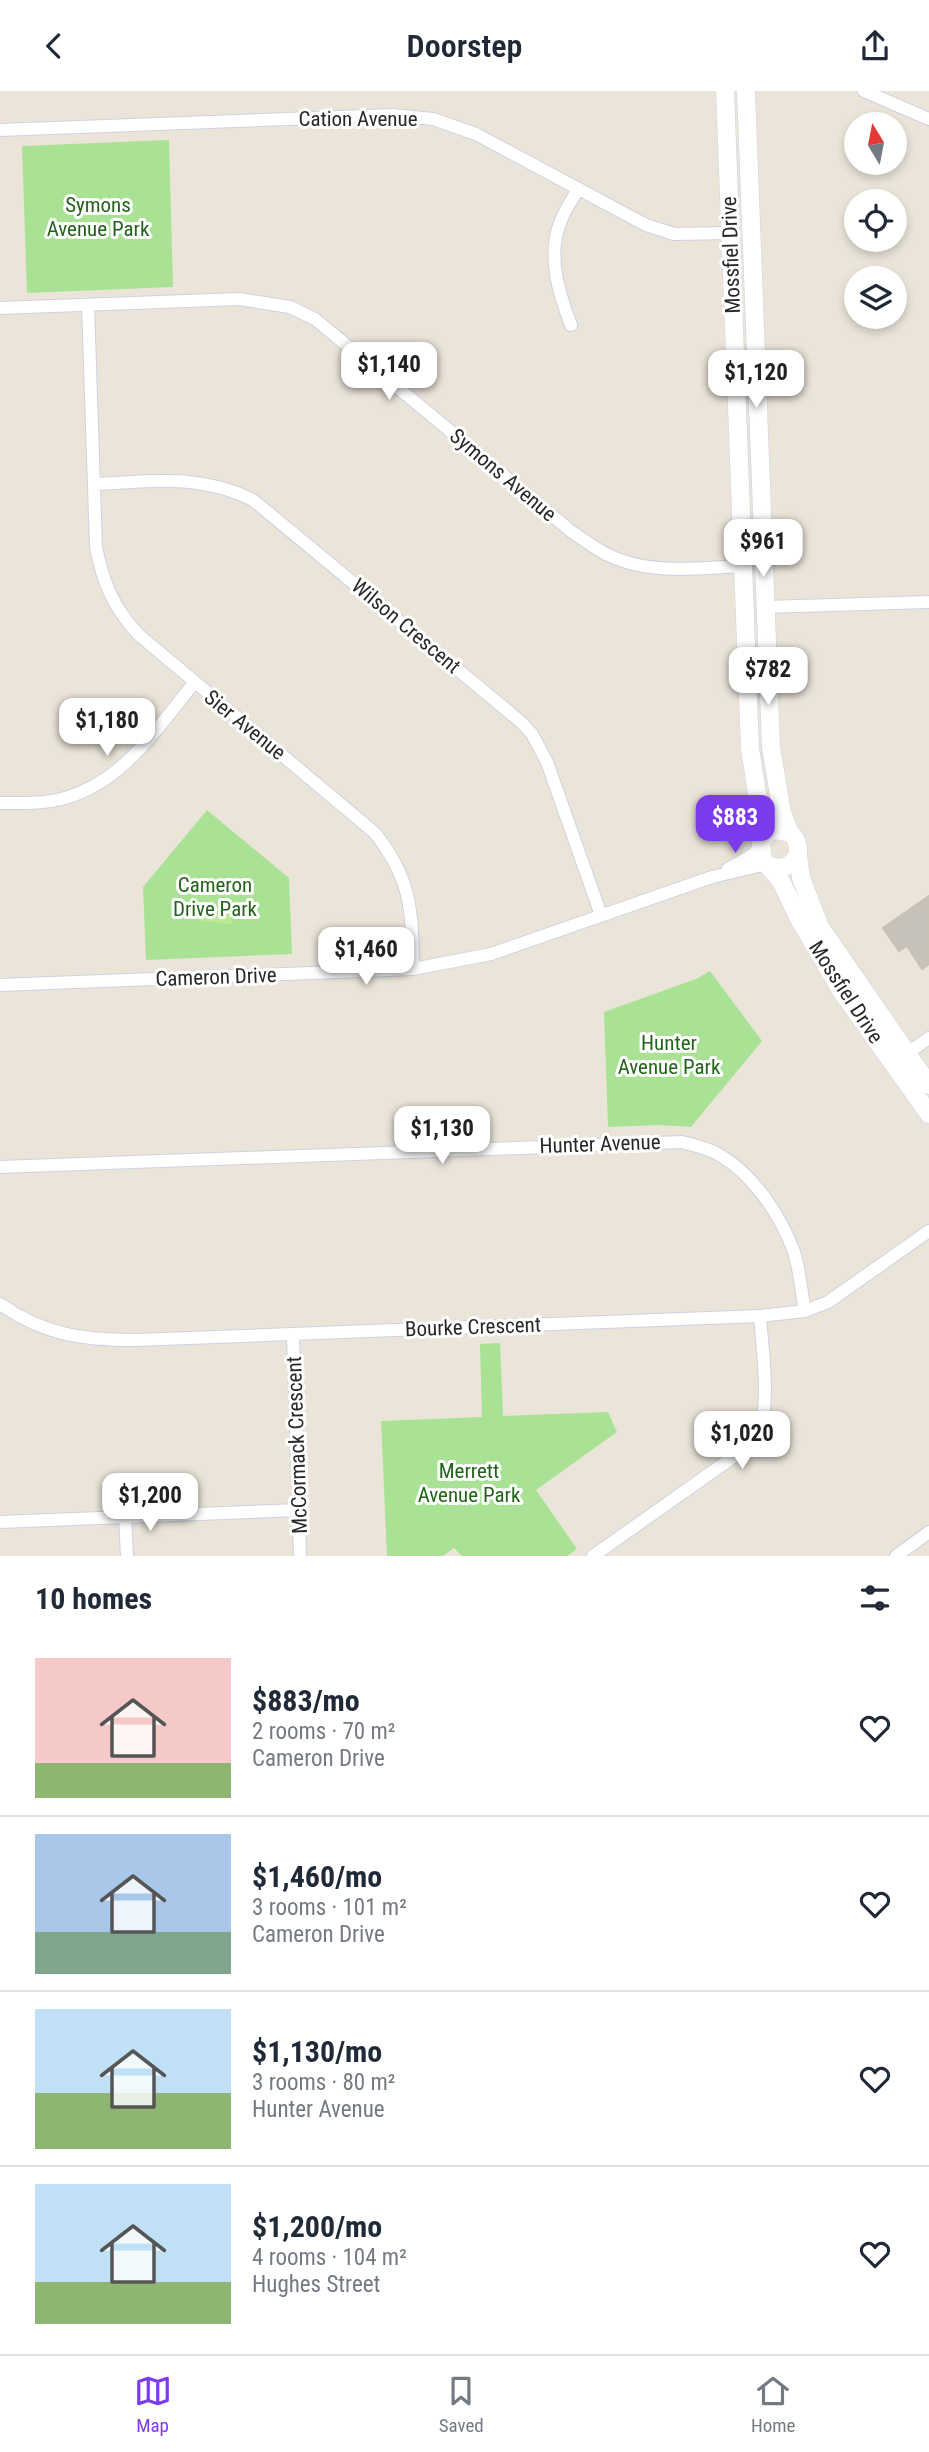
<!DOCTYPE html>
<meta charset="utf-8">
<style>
body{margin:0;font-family:"Roboto Condensed",sans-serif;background:#f6f6f7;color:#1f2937;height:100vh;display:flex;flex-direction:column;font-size:26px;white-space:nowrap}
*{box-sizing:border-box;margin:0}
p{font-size:23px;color:#747a83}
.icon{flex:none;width:38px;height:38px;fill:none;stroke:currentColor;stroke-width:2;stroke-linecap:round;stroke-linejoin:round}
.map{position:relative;height:1465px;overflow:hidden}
.panel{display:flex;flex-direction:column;background:#fff;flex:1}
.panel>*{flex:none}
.needle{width:46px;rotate:350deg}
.controls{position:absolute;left:844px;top:21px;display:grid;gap:14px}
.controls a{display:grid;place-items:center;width:63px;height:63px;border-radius:50%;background:#fff;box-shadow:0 4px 10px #0003;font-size:35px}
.price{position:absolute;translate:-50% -60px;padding:0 16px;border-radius:14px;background:#fff;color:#222;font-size:23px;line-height:46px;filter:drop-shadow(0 2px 4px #0008)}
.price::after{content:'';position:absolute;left:50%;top:42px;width:21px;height:16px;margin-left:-10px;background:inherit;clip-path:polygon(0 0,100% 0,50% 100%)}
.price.active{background:#7c3aed;color:#fff}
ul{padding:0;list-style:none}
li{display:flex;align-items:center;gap:21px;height:175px;padding:0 35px}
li+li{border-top:2px solid #e0e1e3}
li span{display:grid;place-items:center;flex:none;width:196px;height:140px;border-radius:0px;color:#555}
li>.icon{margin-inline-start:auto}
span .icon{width:84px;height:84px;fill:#fffc;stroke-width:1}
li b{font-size:30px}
h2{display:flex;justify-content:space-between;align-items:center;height:84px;padding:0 35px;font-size:30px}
header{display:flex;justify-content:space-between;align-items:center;height:91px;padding:0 35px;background:#fff;font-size:32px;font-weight:600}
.tabs{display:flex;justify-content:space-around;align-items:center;height:98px;border-top:2px solid #e0e1e3;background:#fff;font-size:19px;color:#747a83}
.tabs a{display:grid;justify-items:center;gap:4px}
.tabs .active{color:#7c3aed}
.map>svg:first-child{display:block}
</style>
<header><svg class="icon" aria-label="back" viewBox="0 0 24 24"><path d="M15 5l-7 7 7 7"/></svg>Doorstep<svg class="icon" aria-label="share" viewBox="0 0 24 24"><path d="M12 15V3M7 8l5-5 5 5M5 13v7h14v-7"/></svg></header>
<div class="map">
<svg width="929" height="1465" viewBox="0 0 929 1465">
<rect width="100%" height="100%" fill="#ebe5d9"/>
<!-- green -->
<path fill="#a9e295" d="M169,49L173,196L27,202L22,55Z
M207,719L289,787L292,863L146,869L143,796Z
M710,880L762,950L691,1036L659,1034L608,1036L604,921L696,888Z
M500,1252L503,1325L608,1321L617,1341L536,1399L577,1458L567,1465H462L454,1457L443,1465H387L381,1330L482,1326L480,1253Z"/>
<!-- pitch -->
<path fill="#bdea90" d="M208,816L228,818L232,833L197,829Z"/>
<!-- building -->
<path fill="#c6c2b9" stroke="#c6c1b3" stroke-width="2" d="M929,805V873L922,878L907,855L899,860L883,837Z"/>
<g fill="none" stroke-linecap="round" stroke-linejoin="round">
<!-- street casing -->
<g stroke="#cfd1e2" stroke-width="14">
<path id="street" d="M864,0L929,28
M0,39L392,24L433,28L476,43L646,134L674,143L731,142
M88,214L96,456C103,492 114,518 139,544L375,742C412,789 412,820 413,878
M0,217L239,208L290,216L315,228L572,441C583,448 593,456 604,462C647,485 697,477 743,475
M571,234C559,203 547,165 560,132C564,120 572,109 578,98
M95,393C152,391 200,382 253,409L521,631L532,643L547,671L601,824
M766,516L929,511
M0,712C22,712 44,713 65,707C124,690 157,637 194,592
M728,778L754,763L761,752
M0,894L413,878L491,863L712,786L767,773
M908,962L929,947
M0,1076L682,1051C694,1054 707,1057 718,1063C753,1083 780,1123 794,1161C800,1179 801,1201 805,1220
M0,1213C44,1244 83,1249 136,1249L760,1225L805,1220L828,1211L929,1140
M293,1244L300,1465
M125,1426L127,1465
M0,1431L299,1419
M593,1465L736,1364C743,1359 752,1353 756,1346C772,1322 762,1255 760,1225
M896,1465L929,1441"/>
</g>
<!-- secondary casing -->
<g stroke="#cfd1e2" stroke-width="19">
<path id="secondary" d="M725,0L750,658L764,746
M746,0L771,656L782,722L790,742
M798,764L801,787L820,836L929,994
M770,775C793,783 808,758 790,742L776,739L769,741L761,752L763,769L781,790L799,828L842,901L929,1023"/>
</g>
<!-- street -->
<use href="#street" stroke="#fff" stroke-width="12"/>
<!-- secondary -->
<use href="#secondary" stroke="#fff" stroke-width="18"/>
</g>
<g text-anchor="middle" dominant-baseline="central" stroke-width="6" stroke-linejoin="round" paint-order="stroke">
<!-- street labels -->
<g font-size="21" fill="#282828" stroke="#fff">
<text x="358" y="28">Cation Avenue</text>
<text transform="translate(731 164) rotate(-92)">Mossfiel Drive</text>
<text transform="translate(503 384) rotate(40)">Symons Avenue</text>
<text transform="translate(406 535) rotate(40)">Wilson Crescent</text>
<text transform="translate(245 634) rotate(39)">Sier Avenue</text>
<text transform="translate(216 886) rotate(-2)">Cameron Drive</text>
<text transform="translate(846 901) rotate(57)">Mossfiel Drive</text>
<text transform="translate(600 1053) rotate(-2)">Hunter Avenue</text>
<text transform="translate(473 1236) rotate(-2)">Bourke Crescent</text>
<text transform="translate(297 1354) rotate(-92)">McCormack Crescent</text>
</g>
<!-- park labels -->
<g font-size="21" fill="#226419" stroke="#fff">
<text x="98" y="114">Symons<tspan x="98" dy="24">Avenue Park</tspan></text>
<text x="215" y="794">Cameron<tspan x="215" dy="24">Drive Park</tspan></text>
<text x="669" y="952">Hunter<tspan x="669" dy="24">Avenue Park</tspan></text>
<text x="469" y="1380">Merrett<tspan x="469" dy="24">Avenue Park</tspan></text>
</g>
</g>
</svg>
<div class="controls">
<a><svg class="needle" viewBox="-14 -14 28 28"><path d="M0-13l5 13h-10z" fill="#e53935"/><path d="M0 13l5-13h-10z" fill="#747a83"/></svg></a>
<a><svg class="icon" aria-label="locate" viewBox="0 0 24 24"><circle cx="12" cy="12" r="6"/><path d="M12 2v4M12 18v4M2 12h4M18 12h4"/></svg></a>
<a><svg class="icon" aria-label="layers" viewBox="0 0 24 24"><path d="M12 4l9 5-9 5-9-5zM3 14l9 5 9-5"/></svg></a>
</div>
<b class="price" style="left:389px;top:311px">$1,140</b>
<b class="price" style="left:756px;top:319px">$1,120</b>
<b class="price" style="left:763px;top:488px">$961</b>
<b class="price" style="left:768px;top:616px">$782</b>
<b class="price" style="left:107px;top:667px">$1,180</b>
<b class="price active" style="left:735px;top:764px">$883</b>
<b class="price" style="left:366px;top:896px">$1,460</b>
<b class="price" style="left:442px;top:1075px">$1,130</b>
<b class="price" style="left:742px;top:1380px">$1,020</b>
<b class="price" style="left:150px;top:1442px">$1,200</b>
</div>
<section class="panel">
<h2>10 homes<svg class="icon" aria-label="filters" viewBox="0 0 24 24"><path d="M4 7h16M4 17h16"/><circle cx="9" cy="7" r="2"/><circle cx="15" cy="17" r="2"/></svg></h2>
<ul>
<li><span style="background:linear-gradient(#f6c9c9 75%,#8fb573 0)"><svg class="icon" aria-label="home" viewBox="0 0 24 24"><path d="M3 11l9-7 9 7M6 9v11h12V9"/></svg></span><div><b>$883/mo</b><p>2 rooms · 70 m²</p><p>Cameron Drive</p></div><svg class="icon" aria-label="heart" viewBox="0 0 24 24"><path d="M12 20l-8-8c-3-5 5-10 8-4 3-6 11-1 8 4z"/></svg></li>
<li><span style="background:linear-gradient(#a9c7e8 70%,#7fa58c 0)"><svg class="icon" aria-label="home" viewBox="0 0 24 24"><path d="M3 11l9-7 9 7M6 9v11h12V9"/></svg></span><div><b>$1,460/mo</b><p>3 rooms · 101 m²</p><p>Cameron Drive</p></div><svg class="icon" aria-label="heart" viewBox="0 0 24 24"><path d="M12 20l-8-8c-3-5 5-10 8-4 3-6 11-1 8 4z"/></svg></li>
<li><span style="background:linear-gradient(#bfe0f5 60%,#8fb573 0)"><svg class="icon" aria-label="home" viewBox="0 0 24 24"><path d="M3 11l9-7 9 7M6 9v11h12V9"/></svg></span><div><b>$1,130/mo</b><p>3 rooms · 80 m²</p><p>Hunter Avenue</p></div><svg class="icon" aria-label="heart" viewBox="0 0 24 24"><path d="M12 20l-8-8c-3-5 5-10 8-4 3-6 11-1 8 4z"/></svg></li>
<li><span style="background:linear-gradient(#bfe0f5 70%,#8fb573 0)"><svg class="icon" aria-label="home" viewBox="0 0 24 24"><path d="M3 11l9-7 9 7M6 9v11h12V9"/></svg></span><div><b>$1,200/mo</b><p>4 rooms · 104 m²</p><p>Hughes Street</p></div><svg class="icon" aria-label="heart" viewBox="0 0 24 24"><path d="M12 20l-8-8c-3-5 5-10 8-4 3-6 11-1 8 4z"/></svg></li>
</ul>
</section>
<nav class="tabs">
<a class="active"><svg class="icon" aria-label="map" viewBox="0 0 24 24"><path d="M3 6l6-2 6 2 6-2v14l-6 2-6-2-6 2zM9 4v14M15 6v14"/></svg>Map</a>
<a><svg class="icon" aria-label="saved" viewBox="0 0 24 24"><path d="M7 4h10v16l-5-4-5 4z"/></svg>Saved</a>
<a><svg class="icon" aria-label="home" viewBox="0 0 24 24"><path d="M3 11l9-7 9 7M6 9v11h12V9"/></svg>Home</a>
</nav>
